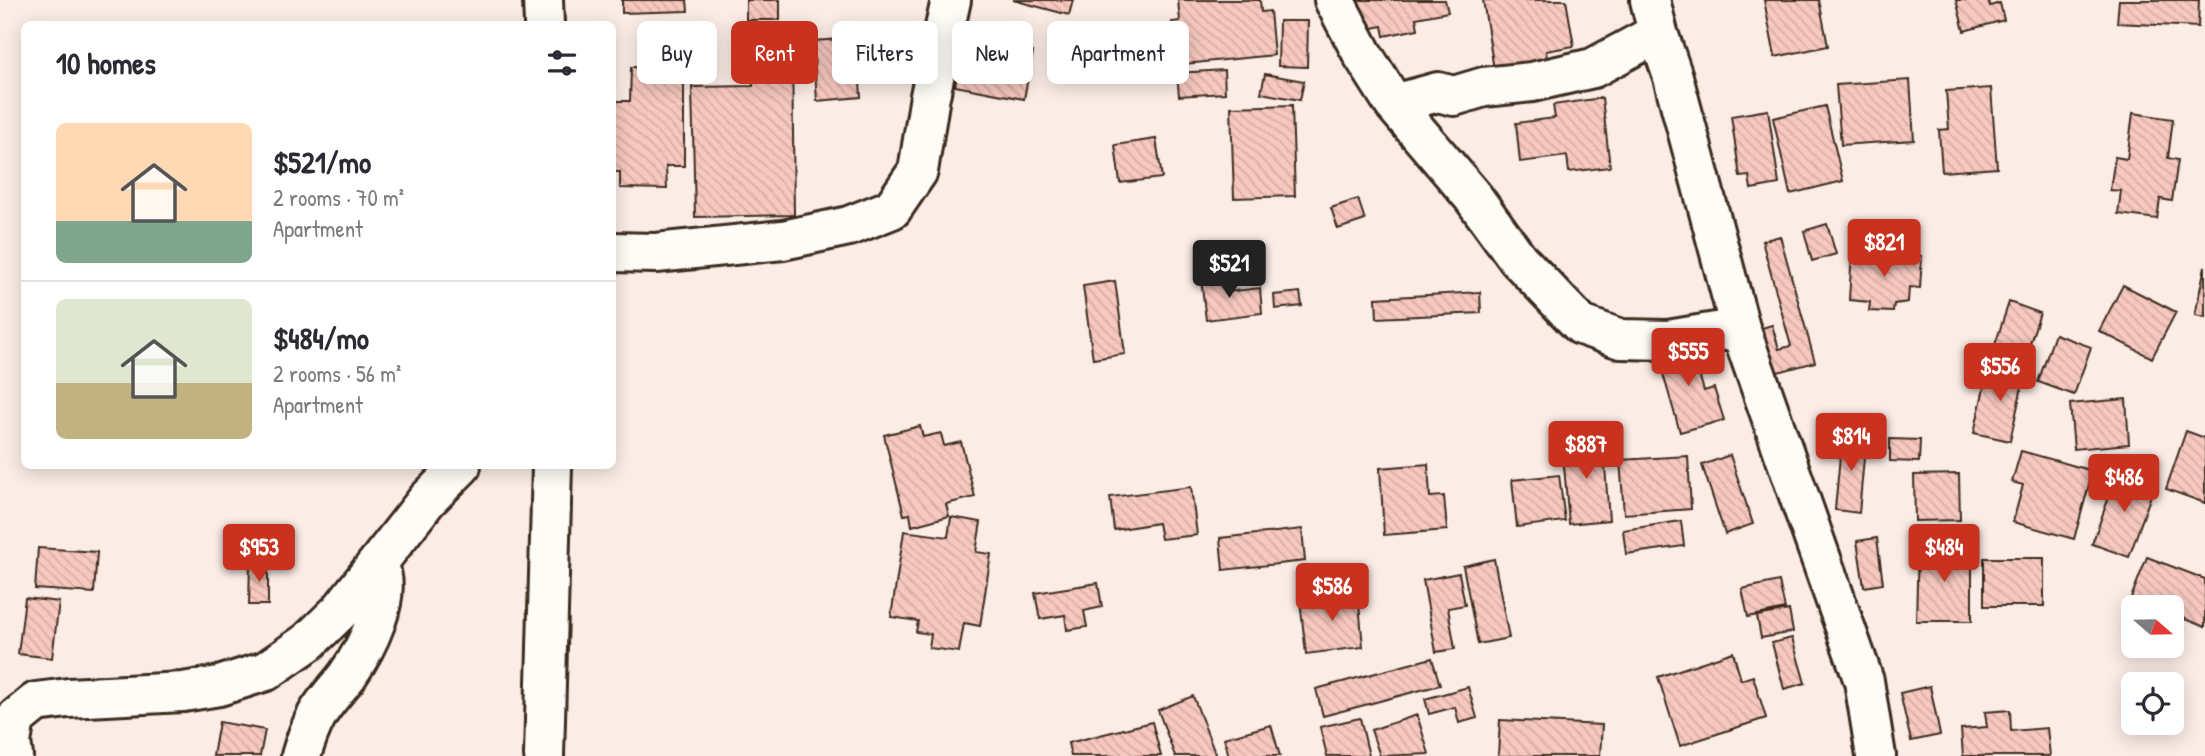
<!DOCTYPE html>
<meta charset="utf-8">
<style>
body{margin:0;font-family:"Patrick Hand",sans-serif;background:#f7f7f7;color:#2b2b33;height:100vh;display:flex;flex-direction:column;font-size:26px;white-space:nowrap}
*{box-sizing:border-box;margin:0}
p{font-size:23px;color:#7c7c81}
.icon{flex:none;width:38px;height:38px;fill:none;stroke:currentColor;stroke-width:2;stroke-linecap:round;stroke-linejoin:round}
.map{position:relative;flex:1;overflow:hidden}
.details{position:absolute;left:21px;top:21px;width:595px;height:448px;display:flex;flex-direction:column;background:#fff;border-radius:10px;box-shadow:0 4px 18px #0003}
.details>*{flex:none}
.hud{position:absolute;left:637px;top:21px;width:665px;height:63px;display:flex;gap:14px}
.needle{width:46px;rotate:110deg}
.controls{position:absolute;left:2121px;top:595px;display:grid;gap:14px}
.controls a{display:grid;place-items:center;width:63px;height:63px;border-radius:10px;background:#fff;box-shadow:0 4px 18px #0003;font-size:35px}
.price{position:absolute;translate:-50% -60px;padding:0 16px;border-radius:7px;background:#c8321e;color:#fff;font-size:23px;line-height:46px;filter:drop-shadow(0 2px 4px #0008)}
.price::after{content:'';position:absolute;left:50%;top:42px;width:21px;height:16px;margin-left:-10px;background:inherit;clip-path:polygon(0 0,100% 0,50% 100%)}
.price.active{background:#222;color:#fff}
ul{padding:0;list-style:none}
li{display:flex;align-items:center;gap:21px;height:175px;padding:0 35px}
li+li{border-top:2px solid #e1e1e2}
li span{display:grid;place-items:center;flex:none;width:196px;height:140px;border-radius:10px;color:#555}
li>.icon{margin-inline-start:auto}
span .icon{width:84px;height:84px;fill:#fffc;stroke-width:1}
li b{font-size:30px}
h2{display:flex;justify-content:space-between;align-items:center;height:84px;padding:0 35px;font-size:30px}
.chip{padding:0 24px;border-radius:10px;background:#fff;box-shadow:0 4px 18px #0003;font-size:24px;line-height:63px}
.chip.active{background:#c8321e;color:#fff}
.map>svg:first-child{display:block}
</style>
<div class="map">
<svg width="2205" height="756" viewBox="0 0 2205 756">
<defs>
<pattern id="building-back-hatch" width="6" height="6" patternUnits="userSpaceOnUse" patternTransform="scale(1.75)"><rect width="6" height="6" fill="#f7c8bf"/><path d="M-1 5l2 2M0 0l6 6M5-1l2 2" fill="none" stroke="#d5aca4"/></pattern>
</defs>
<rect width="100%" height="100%" fill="#fbece6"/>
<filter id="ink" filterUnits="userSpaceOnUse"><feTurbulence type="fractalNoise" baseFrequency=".0143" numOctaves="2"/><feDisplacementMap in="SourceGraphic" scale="14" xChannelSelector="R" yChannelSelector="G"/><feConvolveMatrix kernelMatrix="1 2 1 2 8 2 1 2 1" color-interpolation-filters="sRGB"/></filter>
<g filter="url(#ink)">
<!-- building -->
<path fill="url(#building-back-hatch)" stroke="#3b2a1e" stroke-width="2" d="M622,0H687L688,11L622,13Z
M746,0H780V20H746Z
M1013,0H1073L1069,15Z
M1178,0H1260L1261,12L1270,11L1274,55L1175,65L1172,22L1180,21Z
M1359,0H1445L1448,12L1416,18L1418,29L1384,36L1382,26L1364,30Z
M1483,0H1566L1574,46L1546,51L1548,66L1495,76Z
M1764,0H1819L1828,46L1775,57Z
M1956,0H1988L1990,6L2000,3L2004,20L1964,31Z
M2119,0H2199L2198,27L2117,23Z
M1279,21H1308L1307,67L1278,66Z
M857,38L861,97L817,101L813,41Z
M964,39L1033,52L1024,99L955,86Z
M792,49L794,215L695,217L692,87L753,86L752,50Z
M631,67H684V166H666L667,189L620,188V172H612V101H630Z
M1224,70L1225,93L1179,96L1177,73Z
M1265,74L1304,81L1300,100L1261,93Z
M1910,80L1914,140L1841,145L1836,85Z
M1991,88L1997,168L1942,172L1939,130L1949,129L1946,91Z
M1602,98L1610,167L1569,172L1567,156L1520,162L1516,123L1555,118L1553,105Z
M1292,105L1295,196L1234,198L1231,107Z
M1825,106L1843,181L1790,194L1773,118Z
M1768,110L1779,184L1751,189L1749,176L1740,177L1731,116Z
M2133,113L2173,119L2168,158L2178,160L2172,201L2160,199L2157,219L2118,214L2121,191L2110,190L2115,157L2127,159Z
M1156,139L1162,178L1120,183L1115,145Z
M1358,199L1365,220L1338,229L1331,208Z
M1827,224L1836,254L1812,261L1804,231Z
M1780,236L1815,362L1767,375L1755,330L1772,325L1779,349L1791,346L1762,241Z
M1852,251L1922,256L1920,288L1909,287L1908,302L1894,304L1893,312L1869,311L1870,302L1849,300Z
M2205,266V317L2195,315Z
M1224,276L1226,292L1260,288L1262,313L1206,320L1201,279Z
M1115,281L1125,354L1093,359L1083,286Z
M2123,285L2176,312L2152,358L2099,331Z
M1300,292L1302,306L1275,309L1274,295Z
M1480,292L1481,313L1377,318L1376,298Z
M2009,302L2040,313L2023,364L1992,354Z
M2055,334L2091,347L2074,395L2038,382Z
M1689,340L1704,391L1714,388L1724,420L1680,432L1656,350Z
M1989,365L2025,373L2010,441L1974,433Z
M2126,399L2129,444L2074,449L2070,404Z
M920,426L923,437L941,433L944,446L961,442L975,497L946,504L949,516L912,526L910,514L904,515L884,435Z
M2186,431L2205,438V503L2166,489Z
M1842,434L1866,436L1859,513L1835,510Z
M1603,439L1609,520L1569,524L1562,443Z
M1890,439L1920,440L1919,462L1890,461Z
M2021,451L2093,471L2074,539L2013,522L2023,485L2012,482Z
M1730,455L1753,524L1725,534L1702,465Z
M1688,456L1691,509L1624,514L1620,460Z
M1428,464L1430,497L1444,496L1447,530L1384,535L1380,468Z
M2118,472L2155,484L2129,557L2092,544Z
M1959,474L1960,520L1915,521L1914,475Z
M1559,475L1565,521L1517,527L1512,480Z
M1191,487L1197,535L1161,539L1158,523L1114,530L1110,497Z
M951,517L981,522L976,552L991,554L980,626L964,623L959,652L929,648L931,634L916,632L918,621L891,617L904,531L948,537Z
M1681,521L1684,546L1626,554L1623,530Z
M1302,529L1305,561L1223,570L1220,538Z
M1877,538L1883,584L1864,587L1857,541Z
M1918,546H1972V621H1916Z
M38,548L97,552L94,593L35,589Z
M2147,557L2205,579V627L2172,614V607H2155L2131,598Z
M1984,558H2044V606H1984Z
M1494,559L1509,638L1478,644L1463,566Z
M250,562H268V605H249Z
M1459,573L1465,605L1448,608L1455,649L1436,652L1423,580Z
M1779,581L1785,609L1748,617L1742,589Z
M1098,583L1102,607L1084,611L1087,627L1067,630L1065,615L1040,619L1035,593Z
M1358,593L1363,647L1306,654L1300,600Z
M25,598L59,602L52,658L18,654Z
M1789,610L1793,632L1761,638L1757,616Z
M1792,638L1805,683L1784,689L1772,643Z
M1733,652L1741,680L1753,676L1766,718L1680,746L1658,677Z
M1432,658L1440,685L1323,716L1316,689Z
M1930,686L1940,735L1911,741L1900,693Z
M1468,687L1477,718L1459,723L1455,707L1429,714L1425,699Z
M1193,696L1216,756H1175L1158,710Z
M2010,710L2011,731L2047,728L2050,756H1963L1961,729L1987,727L1985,712Z
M1417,715L1429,754L1380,756L1371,730Z
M1360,718L1369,756H1327L1320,727Z
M1500,720L1602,725L1600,756H1498Z
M219,722L265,730L260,756H213Z
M1152,722L1161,756H1071L1068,743Z
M1271,725L1280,756H1229L1224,738Z"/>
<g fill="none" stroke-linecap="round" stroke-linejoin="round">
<!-- street casing -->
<g stroke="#3b2a1e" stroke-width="44">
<path id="street" d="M543,0L544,24
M1334,0L1363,55L1394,104L1473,197L1518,259L1581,325L1621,339L1668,340L1740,328
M1650,0L1658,33L1673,77L1740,328L1864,681L1876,756
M1394,104L1438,92L1454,96L1484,87L1532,82L1593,68L1658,33
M612,252L656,253L783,240L849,226L892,209L918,171L930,96L951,0
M13,756L11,742L15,719L36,702L68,698L183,692L219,686L266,671L308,642L340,611L427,500L461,466
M301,756C305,742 310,728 317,715C325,701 337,689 347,676C366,649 394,596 378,564
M544,756L552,466"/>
</g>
<!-- street -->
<use href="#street" stroke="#fdfcf7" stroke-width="38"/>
</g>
</g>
</svg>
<div class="controls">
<a><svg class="needle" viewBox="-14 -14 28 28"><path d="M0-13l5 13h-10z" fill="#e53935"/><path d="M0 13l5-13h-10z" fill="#7c7c81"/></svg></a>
<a><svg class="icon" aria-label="locate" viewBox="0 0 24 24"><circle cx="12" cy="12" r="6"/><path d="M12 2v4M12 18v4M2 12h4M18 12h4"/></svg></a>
</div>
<b class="price" style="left:1884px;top:279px">$821</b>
<b class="price active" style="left:1229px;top:300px">$521</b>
<b class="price" style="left:1688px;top:388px">$555</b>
<b class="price" style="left:2000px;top:403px">$556</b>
<b class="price" style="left:1851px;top:473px">$814</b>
<b class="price" style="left:1586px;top:481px">$887</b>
<b class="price" style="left:2124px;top:514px">$486</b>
<b class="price" style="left:259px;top:584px">$953</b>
<b class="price" style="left:1944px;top:584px">$484</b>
<b class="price" style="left:1332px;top:623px">$586</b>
<div class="hud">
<a class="chip">Buy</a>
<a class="chip active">Rent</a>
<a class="chip">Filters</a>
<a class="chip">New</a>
<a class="chip">Apartment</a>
</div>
<section class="details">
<h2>10 homes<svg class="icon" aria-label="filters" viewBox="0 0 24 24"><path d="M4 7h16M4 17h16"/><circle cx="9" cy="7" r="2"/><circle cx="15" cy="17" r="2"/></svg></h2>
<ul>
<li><span style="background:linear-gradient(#ffd9b3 70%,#7fa58c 0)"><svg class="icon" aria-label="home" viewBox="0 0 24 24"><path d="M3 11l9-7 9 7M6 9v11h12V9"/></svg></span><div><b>$521/mo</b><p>2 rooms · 70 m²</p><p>Apartment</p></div></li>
<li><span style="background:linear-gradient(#dfe7d0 60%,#c2b280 0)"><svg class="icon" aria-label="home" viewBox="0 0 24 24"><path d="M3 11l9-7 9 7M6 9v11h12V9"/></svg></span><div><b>$484/mo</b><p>2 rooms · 56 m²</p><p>Apartment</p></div></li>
</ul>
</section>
</div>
